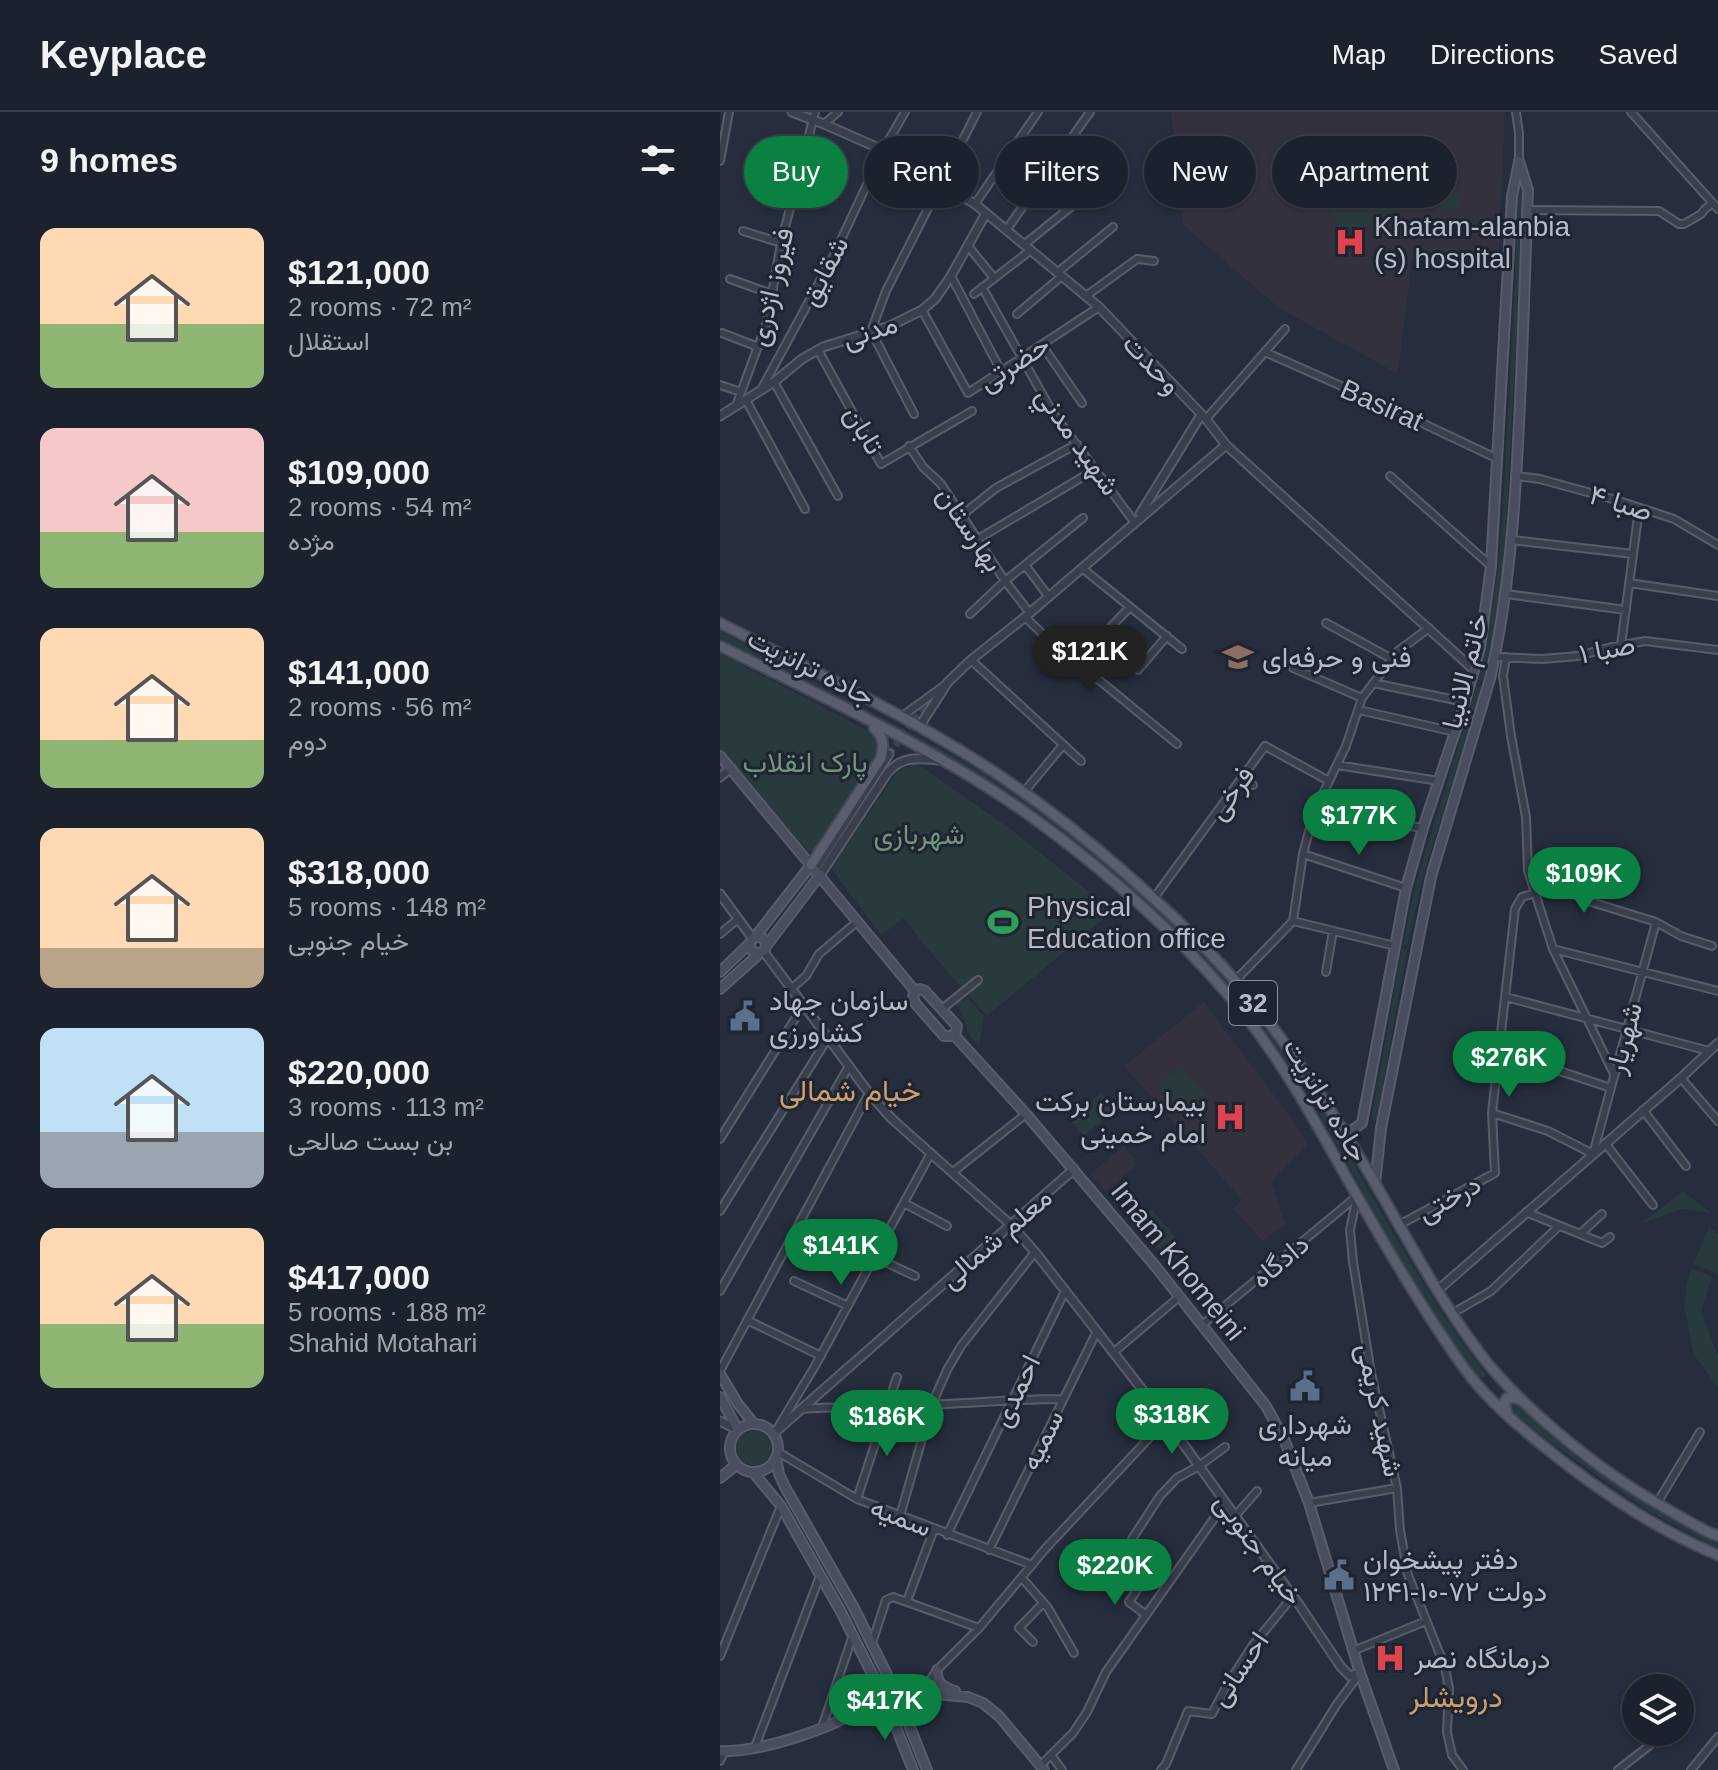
<!DOCTYPE html>
<meta charset="utf-8">
<style>
body{margin:0;font-family:Arial,Vazirmatn,sans-serif;background:#252a35;color:#f1f3f6;height:100vh;display:flex;flex-direction:column;font-size:30px;white-space:nowrap}
*{box-sizing:border-box;margin:0}
p{font-size:26px;color:#a0a4aa}
.icon{flex:none;width:44px;height:44px;fill:none;stroke:currentColor;stroke-width:2;stroke-linecap:round;stroke-linejoin:round}
.map{position:relative;flex:1;overflow:hidden}
.panel{display:flex;flex-direction:column;background:#1c222d;width:720px}
.panel>*{flex:none}
.banner{position:absolute;left:24px;top:24px;width:760px;height:72px;display:flex;gap:16px}
.fabs{position:absolute;left:902px;top:1562px;display:grid;gap:16px}
.fabs a{display:grid;place-items:center;width:72px;height:72px;border-radius:50%;background:#1c222d;box-shadow:0 2px 6px #0004,0 0 0 2px #3a3f49;font-size:40px}
.price{position:absolute;translate:-50% -68px;padding:0 18px;border-radius:28px;background:#0b8043;color:#fff;font-size:26px;line-height:52px;filter:drop-shadow(0 2px 4px #0008)}
.price::after{content:'';position:absolute;left:50%;top:48px;width:24px;height:18px;margin-left:-12px;background:inherit;clip-path:polygon(0 0,100% 0,50% 100%)}
.price.active{background:#222;color:#fff}
ul{padding:0;list-style:none}
li{display:flex;align-items:center;gap:24px;height:200px;padding:0 40px}
li span{display:grid;place-items:center;flex:none;width:224px;height:160px;border-radius:16px;color:#555}
li>.icon{margin-inline-start:auto}
span .icon{width:96px;height:96px;fill:#fffc;stroke-width:1}
li b{font-size:34px}
h2{display:flex;justify-content:space-between;align-items:center;height:96px;padding:0 40px;font-size:34px}
.chip{padding:0 28px;border-radius:36px;background:#1c222d;box-shadow:0 2px 6px #0004,0 0 0 2px #3a3f49;font-size:28px;line-height:72px}
.chip.active{background:#0b8043;color:#fff}
header{display:flex;align-items:center;gap:48px;box-sizing:border-box;height:112px;padding:0 40px;background:#1c222d;border-bottom:2px solid #3a3f49}
header strong{font-size:38px}
nav{display:flex;gap:44px;margin-inline-start:auto;font-size:28px}
main{display:flex;flex:1;min-height:0}
.map>svg:first-child{display:block}
</style>
<header>
<strong>Keyplace</strong>
<nav><a>Map</a><a>Directions</a><a>Saved</a></nav>
</header>
<main>
<section class="panel">
<h2>9 homes<svg class="icon" aria-label="filters" viewBox="0 0 24 24"><path d="M4 7h16M4 17h16"/><circle cx="9" cy="7" r="2"/><circle cx="15" cy="17" r="2"/></svg></h2>
<ul>
<li><span style="background:linear-gradient(#ffd9b3 60%,#8fb573 0)"><svg class="icon" aria-label="home" viewBox="0 0 24 24"><path d="M3 11l9-7 9 7M6 9v11h12V9"/></svg></span><div><b>$121,000</b><p>2 rooms · 72 m²</p><p>استقلال</p></div></li>
<li><span style="background:linear-gradient(#f6c9c9 65%,#8fb573 0)"><svg class="icon" aria-label="home" viewBox="0 0 24 24"><path d="M3 11l9-7 9 7M6 9v11h12V9"/></svg></span><div><b>$109,000</b><p>2 rooms · 54 m²</p><p>مژده</p></div></li>
<li><span style="background:linear-gradient(#ffd9b3 70%,#8fb573 0)"><svg class="icon" aria-label="home" viewBox="0 0 24 24"><path d="M3 11l9-7 9 7M6 9v11h12V9"/></svg></span><div><b>$141,000</b><p>2 rooms · 56 m²</p><p>دوم</p></div></li>
<li><span style="background:linear-gradient(#ffd9b3 75%,#b9a48a 0)"><svg class="icon" aria-label="home" viewBox="0 0 24 24"><path d="M3 11l9-7 9 7M6 9v11h12V9"/></svg></span><div><b>$318,000</b><p>5 rooms · 148 m²</p><p>خیام جنوبی</p></div></li>
<li><span style="background:linear-gradient(#bfe0f5 65%,#9aa5b1 0)"><svg class="icon" aria-label="home" viewBox="0 0 24 24"><path d="M3 11l9-7 9 7M6 9v11h12V9"/></svg></span><div><b>$220,000</b><p>3 rooms · 113 m²</p><p>بن بست صالحی</p></div></li>
<li><span style="background:linear-gradient(#ffd9b3 60%,#8fb573 0)"><svg class="icon" aria-label="home" viewBox="0 0 24 24"><path d="M3 11l9-7 9 7M6 9v11h12V9"/></svg></span><div><b>$417,000</b><p>5 rooms · 188 m²</p><p>Shahid Motahari</p></div></li>
</ul>
</section>
<div class="map">
<svg width="998" height="1658" viewBox="0 0 998 1658">
<rect width="100%" height="100%" fill="#262d3c"/>
<!-- medical -->
<path fill="#34313e" d="M451,0H785L778,157L692,146L678,262L559,196L463,113Z
M484,890L574,1010L588,1033L551,1069L565,1112L543,1129L513,1097L522,1088L404,954Z
M404,1034L418,1052L385,1080L370,1062Z"/>
<!-- green -->
<path fill="#293a3e" d="M621,42L627,74L673,63L682,98L677,106L631,117C622,116 616,111 613,103L602,45Z
M802,67L805,71L784,451L771,538L763,568L760,569L757,567V563C780,484 783,403 787,321C792,237 796,154 798,70Z
M726,68L728,72L736,71L740,93L720,98L716,94H707L701,73Z
M0,519C59,550 118,582 176,613C205,629 234,643 261,660C383,735 496,840 577,957C604,995 625,1037 648,1077C684,1140 720,1203 765,1261V1265L762,1266L757,1263C719,1211 685,1156 654,1100C624,1047 598,993 562,943C487,839 390,750 283,679C249,656 213,638 178,619C119,588 60,557 0,528Z
M0,542L155,622L159,627L158,646L97,738L93,741L87,738L0,638Z
M757,574L761,575V580L705,758L687,833L683,832L696,770Z
M196,651L289,716L393,799L267,904L206,835L184,806L161,823L111,756L177,660Z
M682,836L687,837L657,1007L655,1009L652,1008V1004Z
M247,885L264,904L259,934L249,923L241,900L235,890L239,887L242,889Z
M459,955L464,957L489,988L463,1008L438,976L439,972Z
M382,980L396,997L364,1024L349,1006Z
M963,1079L991,1101L962,1097L920,1112Z
M432,1097L456,1127L441,1139L417,1110Z
M989,1115L998,1122V1163L974,1151Z
M972,1156L992,1165L981,1200L998,1244V1275L974,1243L964,1193L967,1171Z
M791,1288C804,1294 812,1306 823,1316C833,1326 845,1336 856,1344C900,1378 948,1407 998,1432V1437L925,1397L827,1328L792,1299L788,1295L789,1290Z
M17 1336a17 17 0 1 1 34 0a17 17 0 1 1-34 0Z"/>
<g fill="none" stroke-linecap="round" stroke-linejoin="round">
<!-- tertiary-tunnel -->
<path stroke="#3c4251" stroke-width="7" stroke-dasharray="7 3.5" stroke-linecap="butt" d="M169,642L194,608L218,582"/>
<!-- minor casing -->
<g stroke="#585d6a" stroke-width="10">
<path id="minor" d="M796,0L799,21V49
M911,0L998,97
M104,12L118,0
M0,49L9,0
M255,92L318,0
M808,98L939,99L959,112H964L981,102L985,97L993,91
M287,117L370,0
M23,119L61,131
M305,132L373,77
M248,134L274,166
M338,160L393,115
M231,164L281,259
M10,167L52,182
M262,175L333,301L415,411
M254,182L311,138
M366,184L417,147L434,149
M202,198L248,281L379,195
M297,202L342,164
M2,221L38,235
M322,233L362,291
M98,238L161,352L252,299
M545,240L664,293L778,347
M54,270L118,384
M0,273L21,280
M41,278L113,145L163,38L185,0
M26,288L85,397
M16,294L47,210L61,131L95,0
M194,302L151,219L166,179L257,0
M486,307L565,217
M189,334L203,355L221,372L285,469L310,501
M670,364L771,454
M797,364L820,367L896,388L954,407L998,433
M242,403L276,376L357,332
M258,427L376,357
M792,428L913,442
M305,453L329,485
M362,456L462,537
M909,471L998,484
M786,482L906,498
M250,502L285,469L363,406
M305,505L364,562L379,568L457,632
M606,511L672,547
M390,516L410,495
M901,533L919,397
M775,545L822,547L858,544L892,535L925,529L998,538
M786,545L783,564L791,624L806,705L808,759L833,837L894,962
M251,548L361,649
M573,556L642,586
M418,558L447,524
M653,571L745,590
M639,598L735,620
M181,605L225,573
M617,653L719,669
M523,666L533,673
M304,680L343,633
M594,700L703,716
M583,742L686,776
M808,759L868,789L936,810L961,824L992,834
M434,786L545,634L609,669
M573,809L675,834
M0,822L18,807
M833,837L998,879
M606,860L613,819
M515,869L573,809L583,742L594,700L626,634L642,586L678,539L709,516
M71,877L86,864L99,842L138,809
M786,885L989,939
M222,897L258,868
M779,939L891,976
M961,966L998,1009
M923,998L966,1054
M772,1001L828,1019L873,1042L936,810
M0,1027L83,894
M885,1031L933,1093
M233,1060L306,1002
M637,1084L630,1118L633,1150L651,1261L677,1376L680,1418L688,1463L725,1555L729,1577L727,1620L732,1643L743,1658
M184,1091L227,1114
M0,1099L108,926
M806,1100L882,1131L890,1125
M679,1113L775,1061L772,1001L795,797L802,785L815,781
M101,1120L195,1164
M860,1122L882,1102
M74,1169L128,1194
M0,1179L129,954
M733,1201L771,1179L839,1114
M27,1208L101,1244
M482,1213L636,1085
M394,1240L459,1185
M0,1259L149,981
M82,1297C112,1294 140,1296 169,1295C227,1293 285,1287 343,1287
M57,1317L95,1254L211,1041
M58,1340L137,1387L312,1453
M137,1387L177,1265
M589,1391L677,1376
M937,1391L980,1320
M180,1404L212,1292L227,1258L241,1234L315,1140
M515,1404L537,1379
M227,1423L345,1179
M412,1427L440,1384L457,1366L479,1354L505,1335
M269,1438L377,1219
M302,1466L328,1496L354,1541
M417,1478L409,1490L426,1503
M187,1489L214,1417
M313,1530L299,1516L323,1491
M152,1531L166,1488L173,1485L259,1516
M633,1539L706,1509
M0,1544L61,1394
M201,1581L217,1558L259,1516L326,1436L446,1308
M102,1615L133,1523
M35,1635L100,1464
M331,1643L342,1658
M0,1649L4,1640
M320,1654L353,1621L367,1600L386,1560L505,1391
M441,1658L446,1652L468,1599L492,1602L507,1573L533,1533L573,1484
M576,1658L617,1592L640,1561
M898,1658L939,1626
M971,1658L998,1625"/>
</g>
<!-- tertiary casing -->
<g stroke="#585d6a" stroke-width="11">
<path id="tertiary" d="M72,0L104,12L163,38L255,92L379,195L486,307L506,333L754,558
M0,304L54,270L82,247L103,235L170,214L202,198L215,187L231,164L266,101
M420,402L481,303
M199,615L228,570L251,548L305,505L506,333
M0,665L11,656
M95,757L169,642
M100,763L168,660C183,644 197,646 218,648
M0,782L33,827
M44,840L149,981L171,1006L291,1113L315,1140L446,1308L580,1494L621,1555L630,1564L640,1561
M718,1178L961,966L998,931
M0,1309L18,1318
M53,1322L354,1057"/>
</g>
<!-- secondary casing -->
<g stroke="#585d6a" stroke-width="12">
<path id="secondary" d="M0,644L195,879
M30 833a8 8 0 1 1 16 0a8 8 0 1 1-16 0Z
M35,825L91,753
M47,833L100,763
M0,860L30,831
M0,877L39,842
M200,877L205,879L237,914L235,924H224L195,891L193,885L195,879Z
M235,924L306,1002L436,1155L546,1294L564,1327L589,1391L640,1561L674,1658
M622,1017L631,1019L642,1011L686,776L703,716L745,590L760,536L771,454L792,84L799,50
M655,1072L661,1016L711,765L770,567C789,483 795,397 799,311C803,234 805,156 808,78L799,49
M0,1262L18,1292L34,1312
M0,1285L18,1318
M10 1336a24 24 0 1 1 48 0a24 24 0 1 1-48 0Z
M56,1345L59,1362L65,1375L134,1496L178,1585L207,1658
M33,1360L61,1394L120,1498L166,1590L193,1658
M0,1366L16,1353
M217,1558C216,1571 223,1575 235,1579
M135,1601L156,1595L182,1583L193,1580L248,1585L263,1591L279,1604L324,1658
M0,1639C38,1641 107,1618 139,1598"/>
</g>
<!-- primary casing -->
<g stroke="#434855" stroke-width="13">
<path id="primary" d="M0,511C85,555 173,596 254,647C307,680 356,718 403,759C444,795 484,832 520,874C571,935 616,1004 656,1073C691,1133 725,1198 769,1253C807,1298 865,1346 915,1378C938,1392 962,1406 986,1419L998,1424
M0,534C107,587 219,638 316,708C387,760 453,818 510,885C562,946 598,1015 637,1084C662,1128 688,1172 716,1215C729,1234 741,1254 756,1271C776,1295 799,1314 822,1333C875,1376 934,1417 998,1443
M91,753L161,646C164,633 164,625 154,616
M787,1301L784,1291L787,1286H796L803,1289"/>
</g>
<!-- minor -->
<use href="#minor" stroke="#3a3f4c" stroke-width="6"/>
<!-- tertiary -->
<use href="#tertiary" stroke="#3a3f4c" stroke-width="7"/>
<!-- secondary -->
<use href="#secondary" stroke="#484e5e" stroke-width="8"/>
<!-- primary -->
<use href="#primary" stroke="#585e6c" stroke-width="9"/>
</g>
<!-- icons -->
<defs>
<g id="hospital-bare" transform="scale(2.4)"><path d="M-5-5h3v3.5h4V-5h3V5h-3V1.5h-4V5h-3Z" fill="#e0444e" stroke="#1f2431" stroke-width="2.5" paint-order="stroke"/></g>
<g id="university-bare" transform="scale(2.4)"><path d="M0-5L7-2L0 1L-7-2ZM-4 1L0 2.5L4 1V4Q0 6-4 4Z" fill="#8d6e63" stroke="#1f2431" stroke-width="2.5" paint-order="stroke"/></g>
<g id="stadium-bare" transform="scale(2.4)"><path d="M0-5a6.5 5 0 1 0 0 10a6.5 5 0 1 0 0-10ZM-3.5-1.8h7v3.6h-7Z" fill="#2e9e5b" stroke="#1f2431" stroke-width="2.5" paint-order="stroke"/></g>
<g id="civic-bare" transform="scale(2.4)"><path d="M-.6-6.5H3V-4.5H.6V-3L4-1V1h2V6H-6V1h2V-1L-.6-3ZM-1.2 2.5V6h2.4V2.5Z" fill="#5c6f8a" stroke="#1f2431" stroke-width="2.5" paint-order="stroke"/></g>
</defs>
<g fill-rule="evenodd">
<use href="#hospital-bare" x="630" y="130"/>
<use href="#university-bare" x="518" y="545"/>
<use href="#stadium-bare" x="283" y="810"/>
<use href="#civic-bare" x="25" y="904"/>
<use href="#hospital-bare" x="510" y="1005"/>
<use href="#civic-bare" x="585" y="1274"/>
<use href="#civic-bare" x="619" y="1463"/>
<use href="#hospital-bare" x="670" y="1546"/>
</g>
<g text-anchor="middle" dominant-baseline="central" stroke-width="6" stroke-linejoin="round" paint-order="stroke">
<!-- shield labels -->
<rect fill="#1f2431" stroke="#898e9a" stroke-width="2" x="509" y="869" width="48" height="44" rx="6"/>
<g font-size="26" font-weight="bold" fill="#b6bbc7">
<text x="533" y="891">32</text>
</g>
<!-- poi labels -->
<g font-size="28" fill="#b6bbc7" stroke="#1f2431" text-anchor="start">
<text x="654" y="114">Khatam-alanbia<tspan x="654" dy="32">(s) hospital</tspan></text>
<text x="542" y="545">فنی و حرفه‌ای</text>
<text x="307" y="794">Physical<tspan x="307" dy="32">Education office</tspan></text>
<text x="49" y="888">سازمان جهاد<tspan x="49" dy="32">کشاورزی</tspan></text>
<text x="486" y="989" text-anchor="end">بیمارستان برکت<tspan x="486" dy="32">امام خمینی</tspan></text>
<text x="585" y="1312" text-anchor="middle">شهرداری<tspan x="585" dy="32">میانه</tspan></text>
<text x="643" y="1447">دفتر پیشخوان<tspan x="643" dy="32">دولت ۷۲-۱۰-۱۲۴۱</tspan></text>
<text x="694" y="1546">درمانگاه نصر</text>
</g>
<!-- street labels -->
<g font-size="28" fill="#b6bbc7" stroke="#1f2431">
<text transform="translate(104 159) rotate(-63)">شقایق</text>
<text transform="translate(51 175) rotate(-77)">فیروز اژدری</text>
<text transform="translate(150 219) rotate(-18)">مدنی</text>
<text transform="translate(294 251) rotate(-33)">حضرتی</text>
<text transform="translate(432 252) rotate(47)">وحدت</text>
<text transform="translate(662 293) rotate(24)">Basirat</text>
<text transform="translate(144 318) rotate(59)">تابان</text>
<text transform="translate(358 329) rotate(55)">شهيد مدني</text>
<text transform="translate(901 391) rotate(17)">صبا ۴</text>
<text transform="translate(250 417) rotate(56)">بهارستان</text>
<text transform="translate(887 537) rotate(-11)">صبا ۱</text>
<text transform="translate(91 555) rotate(27)">جاده ترانزیت</text>
<text transform="translate(745 559) rotate(-76)">خاتم الانبیا</text>
<text transform="translate(511 681) rotate(-54)">فرخی</text>
<text transform="translate(904 926) rotate(-75)">شهریار</text>
<text transform="translate(606 988) rotate(59)">جاده ترانزیت</text>
<text transform="translate(729 1086) rotate(-29)">درختی</text>
<text transform="translate(276 1126) rotate(-41)">معلم شمالی</text>
<text transform="translate(458 1149) rotate(51)">Imam Khomeini</text>
<text transform="translate(560 1149) rotate(-40)">دادگاه</text>
<text transform="translate(296 1279) rotate(-64)">احمدی</text>
<text transform="translate(660 1298) rotate(78)">شهید کریمی</text>
<text transform="translate(322 1328) rotate(-64)">سميه</text>
<text transform="translate(181 1405) rotate(21)">سمیه</text>
<text transform="translate(539 1437) rotate(54)">خیام جنوبی</text>
<text transform="translate(519 1557) rotate(-56)">احسانی</text>
</g>
<!-- park labels -->
<g font-size="28" fill="#6f967c" stroke="#1f2431">
<text x="85" y="650">پارک انقلاب</text>
<text x="199" y="722">شهربازی</text>
</g>
<!-- neighbourhood labels -->
<g font-size="30" fill="#cb9f6d" stroke="#1f2431">
<text x="130" y="978">خیام شمالی</text>
<text x="736" y="1584">درویشلر</text>
</g>
</g>
</svg>
<div class="fabs">
<a><svg class="icon" aria-label="layers" viewBox="0 0 24 24"><path d="M12 4l9 5-9 5-9-5zM3 14l9 5 9-5"/></svg></a>
</div>
<b class="price active" style="left:370px;top:581px">$121K</b>
<b class="price" style="left:639px;top:745px">$177K</b>
<b class="price" style="left:864px;top:803px">$109K</b>
<b class="price" style="left:789px;top:987px">$276K</b>
<b class="price" style="left:121px;top:1175px">$141K</b>
<b class="price" style="left:452px;top:1344px">$318K</b>
<b class="price" style="left:167px;top:1346px">$186K</b>
<b class="price" style="left:395px;top:1495px">$220K</b>
<b class="price" style="left:165px;top:1630px">$417K</b>
<div class="banner">
<a class="chip active">Buy</a>
<a class="chip">Rent</a>
<a class="chip">Filters</a>
<a class="chip">New</a>
<a class="chip">Apartment</a>
</div>
</div>
</main>
